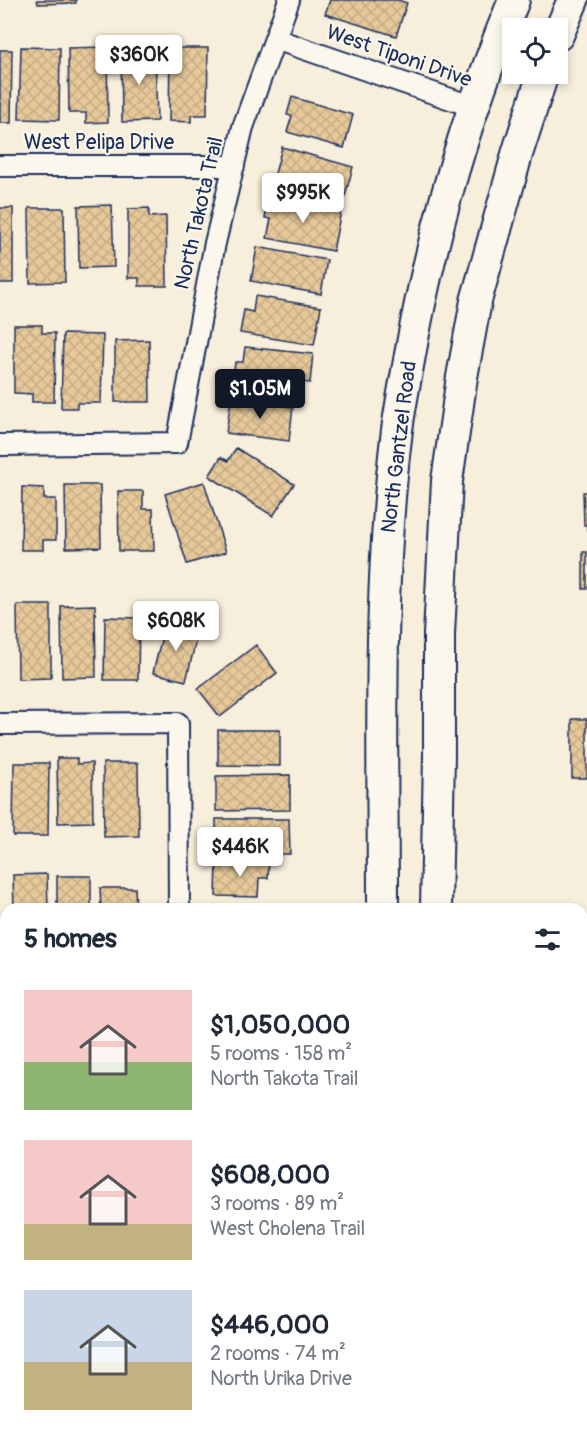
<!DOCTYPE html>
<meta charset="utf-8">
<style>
body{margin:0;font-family:Pangolin,sans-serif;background:#f2f2f3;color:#1f2937;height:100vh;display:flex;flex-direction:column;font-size:22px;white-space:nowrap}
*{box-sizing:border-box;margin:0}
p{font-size:20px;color:#747a83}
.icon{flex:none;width:33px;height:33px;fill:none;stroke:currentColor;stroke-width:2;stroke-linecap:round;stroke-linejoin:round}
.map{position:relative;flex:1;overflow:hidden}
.side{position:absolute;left:0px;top:903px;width:588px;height:534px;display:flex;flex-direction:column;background:#fff;border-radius:18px 18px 0 0;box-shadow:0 3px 9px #0003}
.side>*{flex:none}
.controls{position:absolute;left:502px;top:18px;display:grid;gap:12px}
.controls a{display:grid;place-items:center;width:66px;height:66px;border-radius:0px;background:#fff;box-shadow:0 3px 9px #0003;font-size:30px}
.price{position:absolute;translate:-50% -51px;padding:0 14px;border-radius:6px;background:#fff;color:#222;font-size:20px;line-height:39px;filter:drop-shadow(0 2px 3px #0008)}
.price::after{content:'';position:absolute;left:50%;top:36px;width:18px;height:14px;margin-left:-9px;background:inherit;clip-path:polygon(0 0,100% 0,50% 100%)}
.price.on{background:#111827;color:#fff}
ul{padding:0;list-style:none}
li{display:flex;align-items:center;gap:18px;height:150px;padding:0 24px}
li span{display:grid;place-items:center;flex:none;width:168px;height:120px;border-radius:0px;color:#555}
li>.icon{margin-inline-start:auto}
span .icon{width:72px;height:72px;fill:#fffc;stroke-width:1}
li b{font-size:26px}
h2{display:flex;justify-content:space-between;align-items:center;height:72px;padding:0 24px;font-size:26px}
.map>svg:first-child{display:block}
</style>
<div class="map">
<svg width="587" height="1437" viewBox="0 0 587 1437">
<defs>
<pattern id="building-cross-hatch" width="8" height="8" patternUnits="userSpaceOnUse" patternTransform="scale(1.5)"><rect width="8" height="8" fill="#e6c899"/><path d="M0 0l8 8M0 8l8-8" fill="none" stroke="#c5ac86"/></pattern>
</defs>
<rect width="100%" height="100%" fill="#f7eedb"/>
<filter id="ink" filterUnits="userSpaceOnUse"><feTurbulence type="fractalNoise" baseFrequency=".0167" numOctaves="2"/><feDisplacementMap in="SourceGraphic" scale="12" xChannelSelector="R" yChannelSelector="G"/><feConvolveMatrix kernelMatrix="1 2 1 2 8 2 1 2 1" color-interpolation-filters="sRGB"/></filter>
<g filter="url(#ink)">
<!-- building -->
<path fill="url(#building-cross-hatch)" stroke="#1b2f5e" stroke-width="1.5" d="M37,0H76V3L38,4Z
M330,0H398L407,3L396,36L325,14Z
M21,47L60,48L59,120L19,119Z
M107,47L108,122L86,123V113H69L68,48Z
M170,48H208L207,115H191V122L169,121Z
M155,49L157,121L122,122L121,50Z
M0,50H12L11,123H0Z
M292,97L353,115L344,148L287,132L292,116L287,115Z
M282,147L353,167L344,200L273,181Z
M269,197L341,211L333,251L267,238L271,219L265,218Z
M112,205L114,267L79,268L78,206Z
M0,208H13V283H0Z
M29,208H64L65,282L30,283Z
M149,208V217L166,216L167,286H139V278H128V209Z
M257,247L327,260L321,294L251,281Z
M255,296L321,307L314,345L240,333L244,310L253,312Z
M14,325H42V333H55L54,402H32V394L14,393Z
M63,334L103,335L101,403H77V408H61Z
M149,340L150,402H115V341Z
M245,347L313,354L310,383L302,382L301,393L232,386L235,362H243Z
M231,399L293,407L289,441L226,433Z
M236,448L294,484L273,516L209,476L221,457L228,461Z
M204,482L226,552L187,564L165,494Z
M65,485H100L101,547L66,548Z
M22,487L44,488V499H56V540H43V550H21Z
M118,491H143V509H153L154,551H119Z
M583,492H587V531V525H584Z
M583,552H587V589H583Z
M17,605H51V678L18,679Z
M95,605L96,677L62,678L61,606Z
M105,617L139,618L138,680H104Z
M165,624L198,632L186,681L153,673Z
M256,645L277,673L220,717L198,689Z
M572,719H587V778H572Z
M218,730H280V766L218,765Z
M57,758H77V764L92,763L93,822L58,823Z
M14,763H49L48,836H13Z
M103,763H138L139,836L104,837Z
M290,775V810L216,811V776Z
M216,819H289L290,854H216Z
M217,861L269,863L268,878H259L258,897L216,896Z
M47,874L48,909H14L13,875Z
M57,876H91V909H57Z
M100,888H135L136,909H101Z
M262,905V909H217L216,906Z
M0,1033H4L5,1079H0Z
M0,1145L4,1146L3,1219H0Z
M0,1304H4V1363H0Z
M0,1418H4L3,1437H0Z
M13,1431H48V1437H13Z
M57,1431H91V1437H57Z
M100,1431H134V1437H100Z
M212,1431H264V1437H211Z"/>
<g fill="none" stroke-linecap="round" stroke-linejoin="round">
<!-- minor casing -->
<g stroke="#1b2f5e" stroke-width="24">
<path id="minor" d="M275,39L474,107
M0,166H234
M0,445L177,443L215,243L243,127L289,0
M0,724L178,723L179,909
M0,990H6
M0,1263H6
M174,1437V1431"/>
</g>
<!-- primary casing -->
<g stroke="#1b2f5e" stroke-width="34">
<path id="primary" d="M558,35L573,0
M383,909C383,750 377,589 397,430C400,409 404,387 408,366C430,240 465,118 514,0
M436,909L439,755V634L447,481L462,377L476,301L518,151L543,74
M383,1431V1437
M431,1437V1431"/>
</g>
<!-- minor -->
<use href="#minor" stroke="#fbf7ec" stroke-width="20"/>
<!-- primary -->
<use href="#primary" stroke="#fbf7ec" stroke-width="30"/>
</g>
</g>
<g text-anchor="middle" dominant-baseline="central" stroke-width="4.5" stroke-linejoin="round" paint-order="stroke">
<!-- street labels -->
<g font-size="21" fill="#1b2f5e" stroke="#fbf7ec">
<text transform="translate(399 56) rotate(19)">West Tiponi Drive</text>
<text x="99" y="142">West Pelipa Drive</text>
<text transform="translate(199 213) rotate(-77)">North Takota Trail</text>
<text transform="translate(399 447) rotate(-83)">North Gantzel Road</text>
</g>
</g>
</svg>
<div class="controls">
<a><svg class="icon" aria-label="locate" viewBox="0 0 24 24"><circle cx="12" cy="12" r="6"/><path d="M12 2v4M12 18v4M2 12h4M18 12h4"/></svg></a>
</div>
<b class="price" style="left:139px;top:86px">$360K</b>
<b class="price" style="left:303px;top:224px">$995K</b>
<b class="price on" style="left:260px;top:420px">$1.05M</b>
<b class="price" style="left:176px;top:652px">$608K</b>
<b class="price" style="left:240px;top:878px">$446K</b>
<section class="side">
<h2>5 homes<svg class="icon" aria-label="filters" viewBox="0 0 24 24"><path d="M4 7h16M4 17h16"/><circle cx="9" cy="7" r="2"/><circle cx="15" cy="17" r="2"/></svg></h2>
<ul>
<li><span style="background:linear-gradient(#f6c9c9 60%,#8fb573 0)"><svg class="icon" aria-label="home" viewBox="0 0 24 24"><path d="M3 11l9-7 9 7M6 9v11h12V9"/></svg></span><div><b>$1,050,000</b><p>5 rooms · 158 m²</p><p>North Takota Trail</p></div></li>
<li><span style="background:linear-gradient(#f6c9c9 70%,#c2b280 0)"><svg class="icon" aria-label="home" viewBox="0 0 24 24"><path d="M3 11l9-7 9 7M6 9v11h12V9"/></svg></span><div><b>$608,000</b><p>3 rooms · 89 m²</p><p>West Cholena Trail</p></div></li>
<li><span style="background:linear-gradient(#c9d6e8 60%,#c2b280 0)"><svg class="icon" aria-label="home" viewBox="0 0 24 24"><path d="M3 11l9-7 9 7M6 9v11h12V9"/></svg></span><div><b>$446,000</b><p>2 rooms · 74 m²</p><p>North Urika Drive</p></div></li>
</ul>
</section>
</div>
